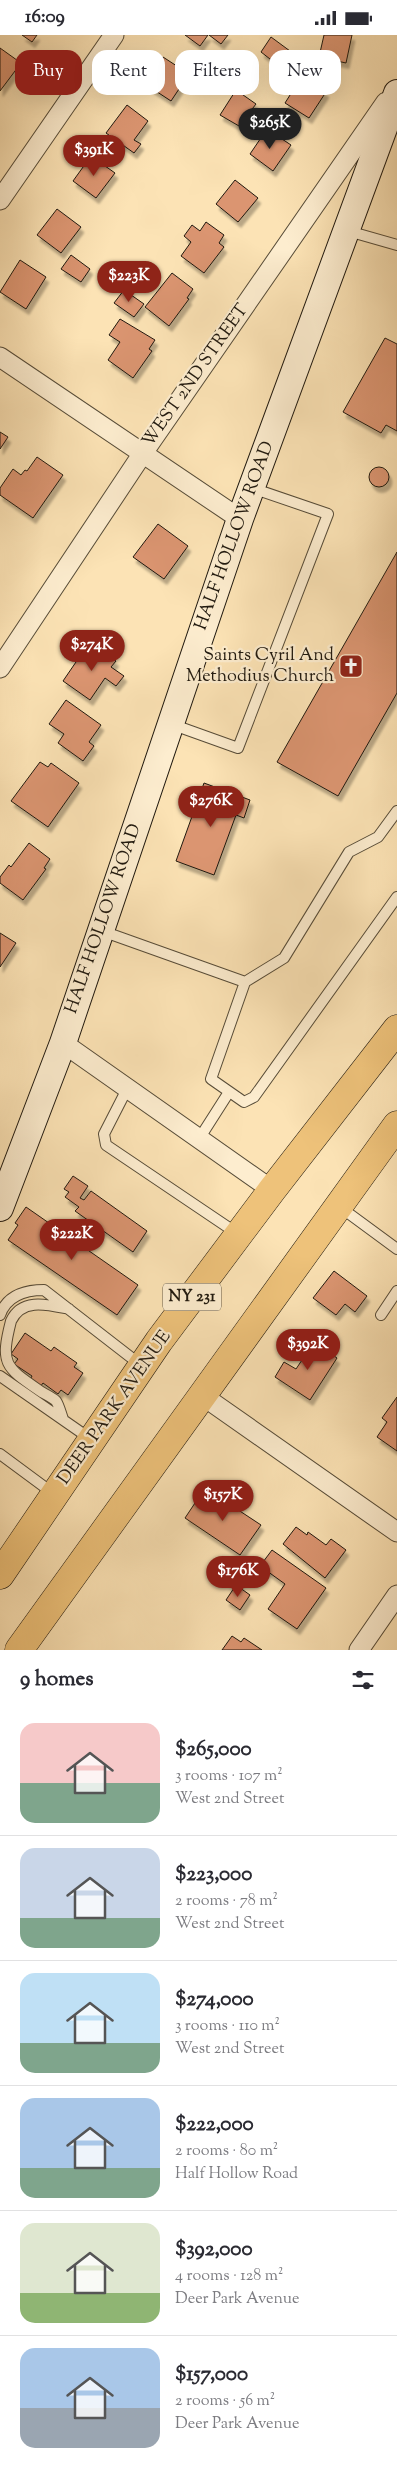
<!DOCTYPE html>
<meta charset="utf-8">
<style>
body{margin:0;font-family:"Sorts Mill Goudy",serif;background:#f2f2f3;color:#2b2b33;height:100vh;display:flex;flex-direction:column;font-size:19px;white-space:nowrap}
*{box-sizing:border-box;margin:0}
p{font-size:16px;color:#7c7c81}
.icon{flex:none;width:28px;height:28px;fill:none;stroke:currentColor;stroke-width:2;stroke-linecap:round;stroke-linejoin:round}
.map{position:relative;height:1615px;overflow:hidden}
.drawer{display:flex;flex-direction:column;background:#fff;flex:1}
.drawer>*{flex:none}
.banner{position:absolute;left:15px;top:15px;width:368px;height:45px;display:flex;gap:10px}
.price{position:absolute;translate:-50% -42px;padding:0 11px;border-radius:18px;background:#8f2418;color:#fff;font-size:16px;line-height:32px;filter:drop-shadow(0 1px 2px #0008)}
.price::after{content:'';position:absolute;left:50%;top:30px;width:15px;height:11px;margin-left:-8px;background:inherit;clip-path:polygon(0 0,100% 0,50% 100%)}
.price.selected{background:#222;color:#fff}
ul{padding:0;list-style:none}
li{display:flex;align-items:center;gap:15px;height:125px;padding:0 20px}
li+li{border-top:1px solid #e1e1e2}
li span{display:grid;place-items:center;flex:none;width:140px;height:100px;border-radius:15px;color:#555}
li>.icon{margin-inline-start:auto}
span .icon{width:60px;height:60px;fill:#fffc;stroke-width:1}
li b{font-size:21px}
h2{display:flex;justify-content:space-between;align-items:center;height:60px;padding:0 20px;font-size:21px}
.tag{padding:0 18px;border-radius:15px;background:#fff;box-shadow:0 5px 20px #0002;font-size:18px;line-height:45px}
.tag.selected{background:#8f2418;color:#fff}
.status{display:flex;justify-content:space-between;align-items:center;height:35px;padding:0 25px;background:#fff;direction:ltr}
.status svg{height:14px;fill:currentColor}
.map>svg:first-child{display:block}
</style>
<div class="status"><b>16:09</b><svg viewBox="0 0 49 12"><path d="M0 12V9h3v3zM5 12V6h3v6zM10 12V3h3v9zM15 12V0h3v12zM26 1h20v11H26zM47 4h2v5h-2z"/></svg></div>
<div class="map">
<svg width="397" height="1615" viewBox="0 0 397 1615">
<defs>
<filter id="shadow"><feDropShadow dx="3" dy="5.5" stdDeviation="1" flood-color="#0004"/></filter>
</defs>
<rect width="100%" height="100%" fill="#fce3b5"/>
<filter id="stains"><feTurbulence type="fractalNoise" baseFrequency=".004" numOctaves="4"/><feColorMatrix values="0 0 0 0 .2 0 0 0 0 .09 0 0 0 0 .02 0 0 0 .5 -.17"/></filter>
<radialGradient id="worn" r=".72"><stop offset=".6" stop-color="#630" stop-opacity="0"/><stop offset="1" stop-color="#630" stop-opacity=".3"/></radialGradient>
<!-- building -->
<path fill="#db9571" stroke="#20190f" filter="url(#shadow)" d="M22,0H37L32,7Z
M185,0H208L200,11Z
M209,0H228L221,9Z
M324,0H352L346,28L319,22Z
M271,2L290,16L279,31L261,17Z
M0,13L21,28L0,56Z
M163,22L189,39L171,66L145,49Z
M308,40L315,45L313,49L326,57L309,83L285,68L302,41L306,44Z
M236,55L256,69L239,91L220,80Z
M127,70L148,86L134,105L141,109L134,118L106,98Z
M267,94L291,110L273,136L250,119Z
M91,121L115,138L96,163L73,146Z
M235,145L258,163L238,187L216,169Z
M57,174L81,192L61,218L37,200Z
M206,187L224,200L219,208L224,212L204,238L181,221L191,207L184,201L192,190L200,196Z
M71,220L90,234L81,247L61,234Z
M20,225L46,242L26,274L0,257Z
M172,238L193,254L187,263L189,264L169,291L145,272Z
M124,255L144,269L134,282L114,268Z
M120,284L155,305L149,314L152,316L133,343L108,325L120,307L109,300Z
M385,303L397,309V396L386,390L381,398L343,377Z
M0,397L8,402L0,414Z
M37,422L63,440L33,483L0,460V453L13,434L21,440L25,435L27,436Z
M369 442a10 10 0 1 1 20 0a10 10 0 1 1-20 0Z
M158,489L188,511L164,544L133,522Z
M397,517V658L338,761L277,727Z
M89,608L116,626L111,632L124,641L116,651L105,643L90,665L63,646Z
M66,665L101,690L89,707L94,711L83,726L58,708L64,699L49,689Z
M40,727L48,732L51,728L79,748L48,792L11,766Z
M204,748L250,765L244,783L236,780L214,840L176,826Z
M29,808L50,824L44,833L46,834L23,865L0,848V842L9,830L11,832Z
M0,898L16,908L0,932Z
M73,1141L88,1151L80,1163L84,1165L91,1156L147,1196L133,1217L75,1176L79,1172L65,1162L69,1157L64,1154Z
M26,1172L138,1250L117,1280L8,1205L18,1190L15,1188Z
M334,1236L367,1261L355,1277L345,1269L336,1280L313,1263Z
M25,1298L51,1316L54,1312L77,1328L74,1332L83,1338L68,1360L61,1355L58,1359L43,1348L40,1352L30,1345L32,1341L14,1329L18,1324L11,1319Z
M314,1307L337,1323L310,1365L275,1342L284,1327L296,1334Z
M397,1362V1416L377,1402L387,1387L382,1383Z
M205,1453L261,1490L240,1520L185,1483Z
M296,1492L307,1500L308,1497L326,1510L331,1504L346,1515L325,1543L283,1509Z
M272,1515L326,1553L297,1594L268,1574L285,1549L260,1531Z
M236,1550L250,1560L240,1575L226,1565Z
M232,1601L241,1607L244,1603L262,1615H222Z"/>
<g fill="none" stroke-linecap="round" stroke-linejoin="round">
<!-- lane casing -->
<g stroke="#574c38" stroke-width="12">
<path id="lane" d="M348,196L397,210
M171,689L238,713L328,479L252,453
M397,776L378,802L349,817L284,923L245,947L211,1044L244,1067L254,1062L397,862
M102,896L245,947
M127,1054L104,1099L106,1110L238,1199
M199,1104L229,1057
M340,1172L397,1214
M0,1280C7,1260 25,1255 44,1255L142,1331
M381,1280L397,1256
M0,1341L92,1405
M63,1384C61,1379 59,1370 56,1366C52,1362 44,1359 40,1356C5,1332 0,1329 11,1286C22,1262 49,1270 69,1274
M0,1419L54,1459"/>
</g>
<!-- street casing -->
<g stroke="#574c38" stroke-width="21">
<path id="street" d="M0,165L114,0
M0,322L240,484
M0,633L143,418L386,67
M63,1008L272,1155
M203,1361L397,1497
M359,1615L397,1560"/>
</g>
<!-- secondary casing -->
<g stroke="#20190f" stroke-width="28">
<path id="secondary" d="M0,1173L63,1008L240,484L397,58"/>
</g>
<!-- primary casing -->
<g stroke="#20190f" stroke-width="29">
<path id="primary" d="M0,1540L159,1306L272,1155L397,994
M19,1615L397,1090"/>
</g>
<!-- lane -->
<use href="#lane" stroke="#fdedcf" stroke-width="10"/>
<!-- street -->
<use href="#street" stroke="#fdedcf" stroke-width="19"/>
<!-- secondary -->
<use href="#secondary" stroke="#fdedcf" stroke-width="26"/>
<!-- primary -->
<use href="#primary" stroke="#eec27a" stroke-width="28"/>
</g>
<!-- icons -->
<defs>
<g id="church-square" transform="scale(1.25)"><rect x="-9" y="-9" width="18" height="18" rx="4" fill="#8f2418" stroke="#fdedcf"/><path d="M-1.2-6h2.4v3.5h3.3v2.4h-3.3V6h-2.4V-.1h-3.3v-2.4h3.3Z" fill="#fff"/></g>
</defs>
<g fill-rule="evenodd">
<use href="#church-square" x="351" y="631"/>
</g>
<g text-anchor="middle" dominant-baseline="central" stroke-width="4.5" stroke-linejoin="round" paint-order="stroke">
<!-- shield labels -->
<rect fill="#fdedcf" stroke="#625949" stroke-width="1" x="163" y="1248.5" width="58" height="27" rx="4"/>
<g font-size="16" font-weight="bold" fill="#20190f">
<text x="192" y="1262">NY 231</text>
</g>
<!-- street labels -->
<g font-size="18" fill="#20190f" stroke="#fdedcf">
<text transform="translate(196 341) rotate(-55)">WEST 2ND STREET</text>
<text transform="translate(235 501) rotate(-70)">HALF HOLLOW ROAD</text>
<text transform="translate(104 884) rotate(-71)">HALF HOLLOW ROAD</text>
<text transform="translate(115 1373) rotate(-55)">DEER PARK AVENUE</text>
</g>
<!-- poi labels -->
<g font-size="18" fill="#20190f" stroke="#fdedcf" text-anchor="end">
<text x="334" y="621">Saints Cyril And<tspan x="334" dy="21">Methodius Church</tspan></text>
</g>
</g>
<rect width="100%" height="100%" filter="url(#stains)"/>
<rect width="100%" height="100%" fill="url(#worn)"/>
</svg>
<b class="price selected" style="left:270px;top:115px">$265K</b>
<b class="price" style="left:94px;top:142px">$391K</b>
<b class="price" style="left:129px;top:268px">$223K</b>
<b class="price" style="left:92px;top:637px">$274K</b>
<b class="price" style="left:211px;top:793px">$276K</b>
<b class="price" style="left:72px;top:1226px">$222K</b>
<b class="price" style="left:308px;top:1336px">$392K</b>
<b class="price" style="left:223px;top:1487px">$157K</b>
<b class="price" style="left:238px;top:1563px">$176K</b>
<div class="banner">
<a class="tag selected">Buy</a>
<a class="tag">Rent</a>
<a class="tag">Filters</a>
<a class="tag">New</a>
</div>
</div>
<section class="drawer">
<h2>9 homes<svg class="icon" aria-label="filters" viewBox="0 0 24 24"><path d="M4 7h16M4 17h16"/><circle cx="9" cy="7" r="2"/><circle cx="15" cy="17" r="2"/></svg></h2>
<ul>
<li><span style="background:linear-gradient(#f6c9c9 60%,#7fa58c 0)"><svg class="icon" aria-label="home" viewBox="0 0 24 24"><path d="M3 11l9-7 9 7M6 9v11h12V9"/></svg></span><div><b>$265,000</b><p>3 rooms · 107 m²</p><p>West 2nd Street</p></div></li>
<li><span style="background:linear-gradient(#c9d6e8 70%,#7fa58c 0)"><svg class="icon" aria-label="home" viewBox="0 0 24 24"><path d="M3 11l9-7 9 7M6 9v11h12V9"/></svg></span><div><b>$223,000</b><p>2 rooms · 78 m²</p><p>West 2nd Street</p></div></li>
<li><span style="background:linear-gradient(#bfe0f5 70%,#7fa58c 0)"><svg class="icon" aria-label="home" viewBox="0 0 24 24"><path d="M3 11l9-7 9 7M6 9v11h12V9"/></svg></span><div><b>$274,000</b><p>3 rooms · 110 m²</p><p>West 2nd Street</p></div></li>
<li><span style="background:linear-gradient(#a9c7e8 70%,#7fa58c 0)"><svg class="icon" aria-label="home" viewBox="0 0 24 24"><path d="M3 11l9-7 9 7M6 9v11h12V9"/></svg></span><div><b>$222,000</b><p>2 rooms · 80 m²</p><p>Half Hollow Road</p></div></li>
<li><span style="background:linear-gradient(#dfe7d0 70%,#8fb573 0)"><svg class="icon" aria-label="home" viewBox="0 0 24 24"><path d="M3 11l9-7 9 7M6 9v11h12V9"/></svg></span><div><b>$392,000</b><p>4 rooms · 128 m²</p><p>Deer Park Avenue</p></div></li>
<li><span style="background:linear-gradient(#a9c7e8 60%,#9aa5b1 0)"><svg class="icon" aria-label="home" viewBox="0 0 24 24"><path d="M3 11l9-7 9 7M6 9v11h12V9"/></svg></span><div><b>$157,000</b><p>2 rooms · 56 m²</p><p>Deer Park Avenue</p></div></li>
</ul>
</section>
